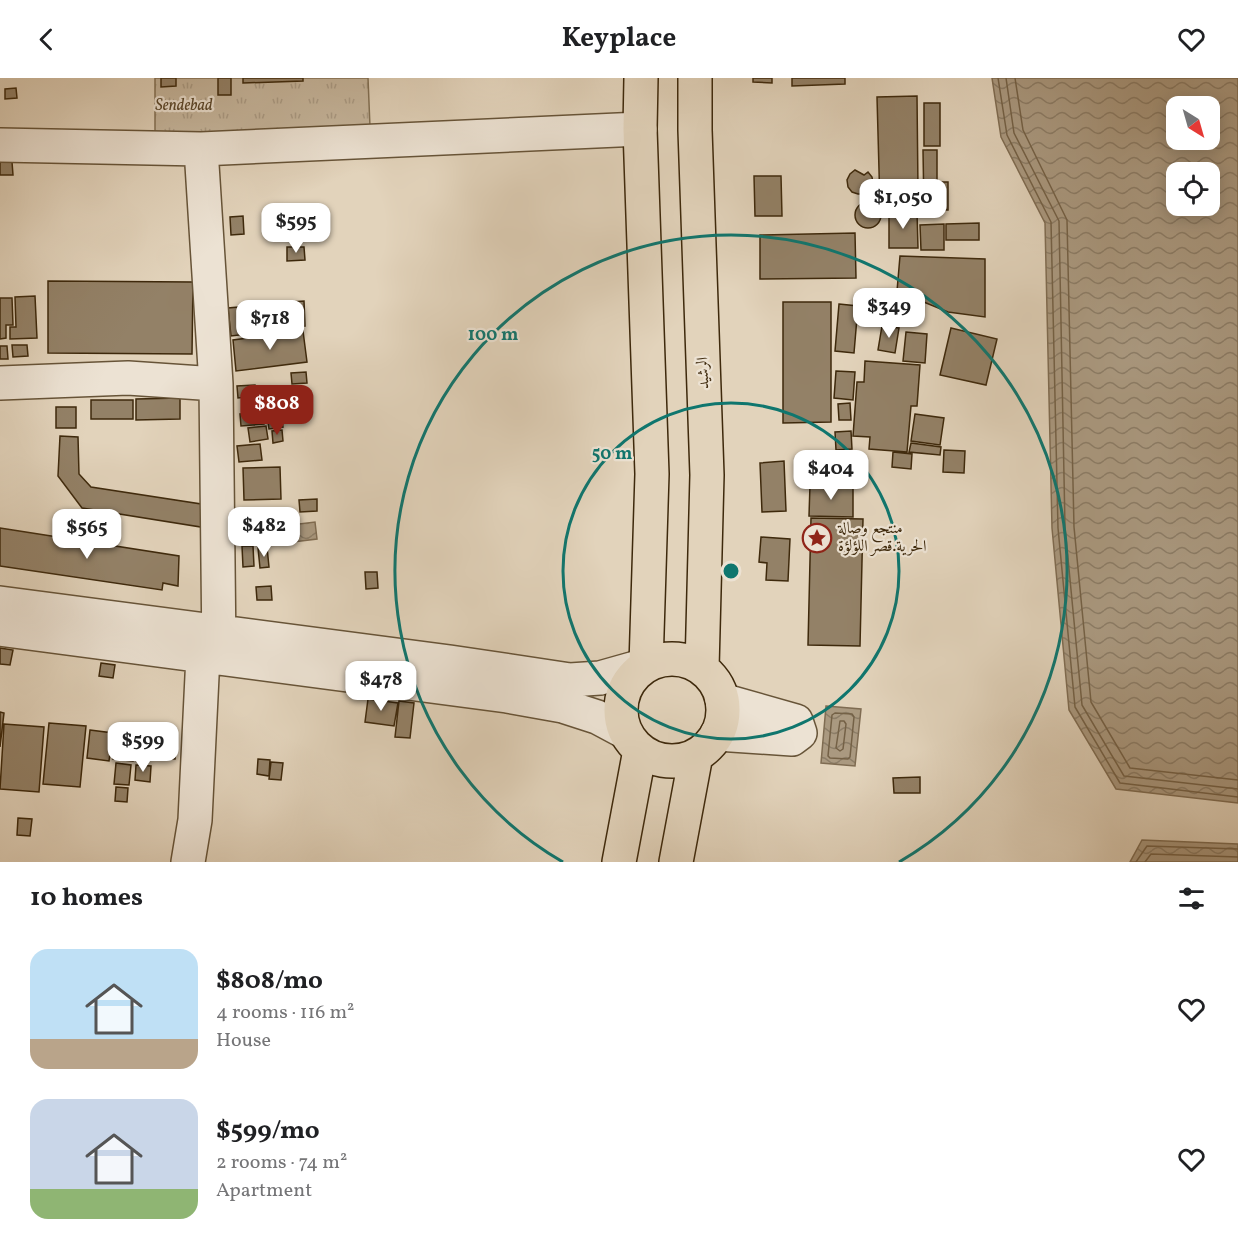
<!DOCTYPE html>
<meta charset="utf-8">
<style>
body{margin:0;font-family:Vollkorn,Amiri,serif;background:#f6f6f6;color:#202124;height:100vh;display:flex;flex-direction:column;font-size:22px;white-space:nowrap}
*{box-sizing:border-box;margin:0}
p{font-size:20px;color:#757577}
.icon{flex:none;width:33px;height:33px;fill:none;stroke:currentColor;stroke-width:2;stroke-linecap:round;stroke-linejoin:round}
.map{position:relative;height:784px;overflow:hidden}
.drawer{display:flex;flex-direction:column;background:#fff;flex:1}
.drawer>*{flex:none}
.needle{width:39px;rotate:143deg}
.fabs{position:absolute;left:1166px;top:18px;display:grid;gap:12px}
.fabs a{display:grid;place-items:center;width:54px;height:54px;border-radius:12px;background:#fff;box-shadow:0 3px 15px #0003;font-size:30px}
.price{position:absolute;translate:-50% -51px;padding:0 14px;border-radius:12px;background:#fff;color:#222;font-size:20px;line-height:39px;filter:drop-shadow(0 2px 3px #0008)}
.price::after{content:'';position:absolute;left:50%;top:36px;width:18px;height:14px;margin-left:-9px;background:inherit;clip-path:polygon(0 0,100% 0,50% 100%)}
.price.on{background:#8f2418;color:#fff}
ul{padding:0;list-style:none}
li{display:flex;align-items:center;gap:18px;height:150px;padding:0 30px}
li span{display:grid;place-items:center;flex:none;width:168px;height:120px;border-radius:18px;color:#555}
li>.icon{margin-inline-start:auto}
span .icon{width:72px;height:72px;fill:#fffc;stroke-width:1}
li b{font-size:26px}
h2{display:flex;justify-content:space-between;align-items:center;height:72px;padding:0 30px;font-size:26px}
header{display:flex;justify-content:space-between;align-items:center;height:78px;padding:0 30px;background:#fff;font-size:27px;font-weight:700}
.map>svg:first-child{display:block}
</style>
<header><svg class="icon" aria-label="back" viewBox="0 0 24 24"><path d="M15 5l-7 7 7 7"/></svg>Keyplace<svg class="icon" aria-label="heart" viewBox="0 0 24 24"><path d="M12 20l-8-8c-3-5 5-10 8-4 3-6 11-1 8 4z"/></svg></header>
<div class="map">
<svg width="1238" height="784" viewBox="0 0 1238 784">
<defs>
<pattern id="park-tufts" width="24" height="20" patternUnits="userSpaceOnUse" patternTransform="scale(1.5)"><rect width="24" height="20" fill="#c6b69d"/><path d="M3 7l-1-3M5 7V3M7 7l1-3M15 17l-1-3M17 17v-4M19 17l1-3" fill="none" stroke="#ab9c86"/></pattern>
<pattern id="water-waves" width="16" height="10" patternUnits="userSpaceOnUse" patternTransform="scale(1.5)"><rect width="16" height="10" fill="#aa9980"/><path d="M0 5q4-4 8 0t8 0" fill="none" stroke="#8c7d67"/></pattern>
</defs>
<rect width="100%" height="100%" fill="#e2d3bb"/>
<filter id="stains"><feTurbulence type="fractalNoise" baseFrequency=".00333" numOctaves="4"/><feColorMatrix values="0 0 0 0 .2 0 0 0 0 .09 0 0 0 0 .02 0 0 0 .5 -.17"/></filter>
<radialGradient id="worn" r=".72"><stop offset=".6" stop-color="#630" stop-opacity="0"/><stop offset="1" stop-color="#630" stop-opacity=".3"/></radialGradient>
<!-- park -->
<path fill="url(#park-tufts)" stroke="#827054" stroke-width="1.5" d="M155,0H368L370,49L155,57Z"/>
<!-- water -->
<path fill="url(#water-waves)" stroke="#7f6c52" stroke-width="1.5" fill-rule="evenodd" d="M992,0H1238V725L1116,711L1069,632L1052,450L1045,145L1001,59ZM1209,28V62H1176V28ZM1209,94V128H1176V94Z
M315,444L317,461L285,465L283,448Z
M826,628L861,631L855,688L821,685Z
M1142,762L1238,766V784H1130Z"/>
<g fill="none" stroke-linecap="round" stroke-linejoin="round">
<!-- shore -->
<path stroke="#746146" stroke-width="1.5" d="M998,0L1007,57L1051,144L1058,450L1075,629L1120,705L1238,719
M1006,0L1014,55L1059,143L1065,449L1082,627L1124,698L1238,711
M1015,0L1023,52L1067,142L1074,449L1091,624L1130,690L1238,702
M835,635L852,636L854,639L850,679L848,681L830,680L828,678L832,637Z
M840,643H844L846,646L843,671L840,673L836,670Z
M1136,784L1147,768L1238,771
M1145,784L1151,776L1238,779"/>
</g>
<!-- building -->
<path fill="#938167" stroke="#3e290c" stroke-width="1.5" d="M161,0H176V8L161,9Z
M218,0H231V17H218Z
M243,0H303V3L243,5Z
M753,0H772V5L753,4Z
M792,0H845V6L792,8Z
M16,10L17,20L5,21V11Z
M917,18L918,112H914V127L880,128L877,19Z
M924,25H940V68H924Z
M923,72H937V104H948V132H924Z
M0,84H12L13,97H0Z
M855,92L864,97L868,94L872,99L873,105L870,112L865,116H858L852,114L848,109L847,102L850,96Z
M754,98H781L782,138H755Z
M855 137a13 13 0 1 1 26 0a13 13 0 1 1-26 0Z
M889,134H917L918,170H889Z
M243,138L244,156L231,157L230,139Z
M979,145V162H946V146Z
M944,146V172H921L920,147Z
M855,155L856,200L760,201V157Z
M287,169H304L305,182L287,183Z
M900,178L985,181V239L948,234L897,213Z
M48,203L193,204L192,276L48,275Z
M35,218L37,260L10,261V249H16L15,219Z
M0,220H12L13,247H6V260L0,261Z
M304,223L305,248L277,250L276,225Z
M783,224H831V344L783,345Z
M839,226L858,228L854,275L835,273Z
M263,227L265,254L231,258L228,230Z
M882,248L899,250L895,275L878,272Z
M951,250L997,261L986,307L940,297Z
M303,253L307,284L236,293L233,262Z
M906,254L927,256L925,285L903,283Z
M12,267H27L28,278L13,279Z
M0,268H7L8,281H0Z
M865,283L920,287L917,328H911L907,374L869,371L870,359L853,358L857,304H864Z
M836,293L855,294L853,322L834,320Z
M306,294L307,305L292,306L291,295Z
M255,307L256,318L238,320L237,308Z
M277,318L278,332L262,333L261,320Z
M180,320V341L136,342V321Z
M91,322H133V341H91Z
M850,325L851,342H839L838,326Z
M56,329H76V350H56Z
M263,334L264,346L241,348L240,336Z
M281,335L283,349L269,351L267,337Z
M915,336L944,340L940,367L911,363Z
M266,348L268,361L250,364L248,350Z
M282,352L283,363L273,365L272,353Z
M851,353L852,371L836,372L835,354Z
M60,358L78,359L79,396L91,409L201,426V449L82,430L58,398Z
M911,365L941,369L940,377L909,374Z
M260,366L262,382L239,384L237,368Z
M944,372L965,373L964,395L943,394Z
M893,374L912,376L911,391L892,389Z
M784,383L786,433L762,434L760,385Z
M280,389L281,421L244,422L243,390Z
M810,407L853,408V439L809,438Z
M317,421V433L300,434L299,422Z
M270,434L273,465L257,466L254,436Z
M252,435L253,451L241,452L240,436Z
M811,440L863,441L860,568L808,567Z
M0,450L179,478L178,508L163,505L162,512L0,488Z
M761,459L790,461L788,503L766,502L767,485L759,484Z
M242,468H253L254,488L243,489Z
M267,469L269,489L260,490L258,470Z
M365,494H377L378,510L366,511Z
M271,508L272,522H257L256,509Z
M0,570L13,572L10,587L0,586Z
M101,585L115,587L113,600L99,598Z
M368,621L398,625L394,648L365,644Z
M399,623L414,625L410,660L395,659Z
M0,634L4,635L0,669Z
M49,645L86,648L80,709L43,706Z
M4,646L44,649L39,714L0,711Z
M90,652L113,655L109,683L87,680Z
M115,654L136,656L133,683L113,681Z
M163,657L177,658L175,681L161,680Z
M258,681L270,682L269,698L257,696Z
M271,684L283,685L281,702L269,701Z
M116,685L131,687L129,707L114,706Z
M136,687L151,688L150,704L135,702Z
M920,699V715H894L893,700Z
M116,709L128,710L127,724L115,723Z
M18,740L32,741L30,758L17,757Z"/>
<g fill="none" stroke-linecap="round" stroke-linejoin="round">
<!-- minor casing -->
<g stroke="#675438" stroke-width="36">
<path id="minor" d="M0,67L201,71L640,51
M201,71L216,306L219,575
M0,305L128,300L216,306
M0,525L450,584L570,602L600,600L646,587
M0,551L507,618L563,628L597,639L625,654
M717,656L792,661L800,655L796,643L722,622
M188,784L195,742L204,557"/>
</g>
<!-- major casing -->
<g stroke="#3e290c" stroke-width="36">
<path id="major" d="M641,0L640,51L652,396L646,587
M695,0V52L707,397L702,590
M621 632a51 51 0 1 1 102 0a51 51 0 1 1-102 0Z
M619,784L640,672
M676,784L696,677"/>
</g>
<!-- minor -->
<use href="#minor" stroke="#ece2d3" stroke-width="33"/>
<!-- major -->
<use href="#major" stroke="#e2d3bb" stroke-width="33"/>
</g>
<!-- distance rings -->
<g fill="none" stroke="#0f766e" stroke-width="3">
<circle cx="731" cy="493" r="168"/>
<path d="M563 784A336 336 0 1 1 899 784"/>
</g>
<!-- icons -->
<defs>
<g id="sight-ring" transform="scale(1.5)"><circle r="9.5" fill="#ece2d3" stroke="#8f2418" stroke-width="1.5"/><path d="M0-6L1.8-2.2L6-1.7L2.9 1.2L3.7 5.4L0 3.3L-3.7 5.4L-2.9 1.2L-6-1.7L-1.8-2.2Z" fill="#8f2418"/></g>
</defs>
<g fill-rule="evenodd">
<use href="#sight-ring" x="817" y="460"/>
</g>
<g text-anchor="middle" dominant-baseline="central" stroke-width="4.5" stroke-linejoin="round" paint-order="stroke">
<!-- park labels -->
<g font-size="16" font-style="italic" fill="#594529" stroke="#ece2d3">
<text x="184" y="28">Sendebad</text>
</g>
<!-- street labels -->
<g font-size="16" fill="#3e290c" stroke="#ece2d3">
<text transform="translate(704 295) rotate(-92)">الرشيد</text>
</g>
<!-- poi labels -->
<g font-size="16" fill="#3e290c" stroke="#ece2d3" text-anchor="start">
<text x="838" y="451">منتجع وصالة<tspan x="838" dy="18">الحرية.قصر اللؤلؤة</tspan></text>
</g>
</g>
<circle cx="731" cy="493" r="9" fill="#0f766e" stroke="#ece2d3" stroke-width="3"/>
<g font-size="18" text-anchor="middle" font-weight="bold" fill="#0f766e" stroke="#ece2d3" stroke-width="4.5" stroke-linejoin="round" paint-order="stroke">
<text x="493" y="262">100 m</text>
<text x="612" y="381">50 m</text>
</g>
<rect width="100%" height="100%" filter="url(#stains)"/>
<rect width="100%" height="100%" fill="url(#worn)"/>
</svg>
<div class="fabs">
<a><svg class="needle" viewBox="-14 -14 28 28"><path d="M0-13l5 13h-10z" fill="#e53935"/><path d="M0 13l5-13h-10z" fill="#757577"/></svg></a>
<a><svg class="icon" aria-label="locate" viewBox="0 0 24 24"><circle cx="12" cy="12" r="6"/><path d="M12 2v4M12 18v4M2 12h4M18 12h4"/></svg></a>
</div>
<b class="price" style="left:903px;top:152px">$1,050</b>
<b class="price" style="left:296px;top:176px">$595</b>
<b class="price" style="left:889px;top:261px">$349</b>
<b class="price" style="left:270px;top:273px">$718</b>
<b class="price on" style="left:277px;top:358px">$808</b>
<b class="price" style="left:831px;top:423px">$404</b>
<b class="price" style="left:264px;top:480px">$482</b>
<b class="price" style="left:87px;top:482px">$565</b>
<b class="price" style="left:381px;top:634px">$478</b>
<b class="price" style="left:143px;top:695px">$599</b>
</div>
<section class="drawer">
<h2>10 homes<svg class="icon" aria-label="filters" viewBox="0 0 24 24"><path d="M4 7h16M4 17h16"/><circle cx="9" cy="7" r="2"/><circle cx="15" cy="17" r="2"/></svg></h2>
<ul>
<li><span style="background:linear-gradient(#bfe0f5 75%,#b9a48a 0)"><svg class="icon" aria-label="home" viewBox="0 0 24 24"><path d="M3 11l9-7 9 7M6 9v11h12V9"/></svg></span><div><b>$808/mo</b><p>4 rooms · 116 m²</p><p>House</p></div><svg class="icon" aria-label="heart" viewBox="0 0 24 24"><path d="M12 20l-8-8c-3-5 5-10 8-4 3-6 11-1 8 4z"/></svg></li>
<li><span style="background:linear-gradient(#c9d6e8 75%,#8fb573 0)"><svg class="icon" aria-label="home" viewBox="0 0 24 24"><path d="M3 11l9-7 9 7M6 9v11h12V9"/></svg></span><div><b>$599/mo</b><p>2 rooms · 74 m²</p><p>Apartment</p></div><svg class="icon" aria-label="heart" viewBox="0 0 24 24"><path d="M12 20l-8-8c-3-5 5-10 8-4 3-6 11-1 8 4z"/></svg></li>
</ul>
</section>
